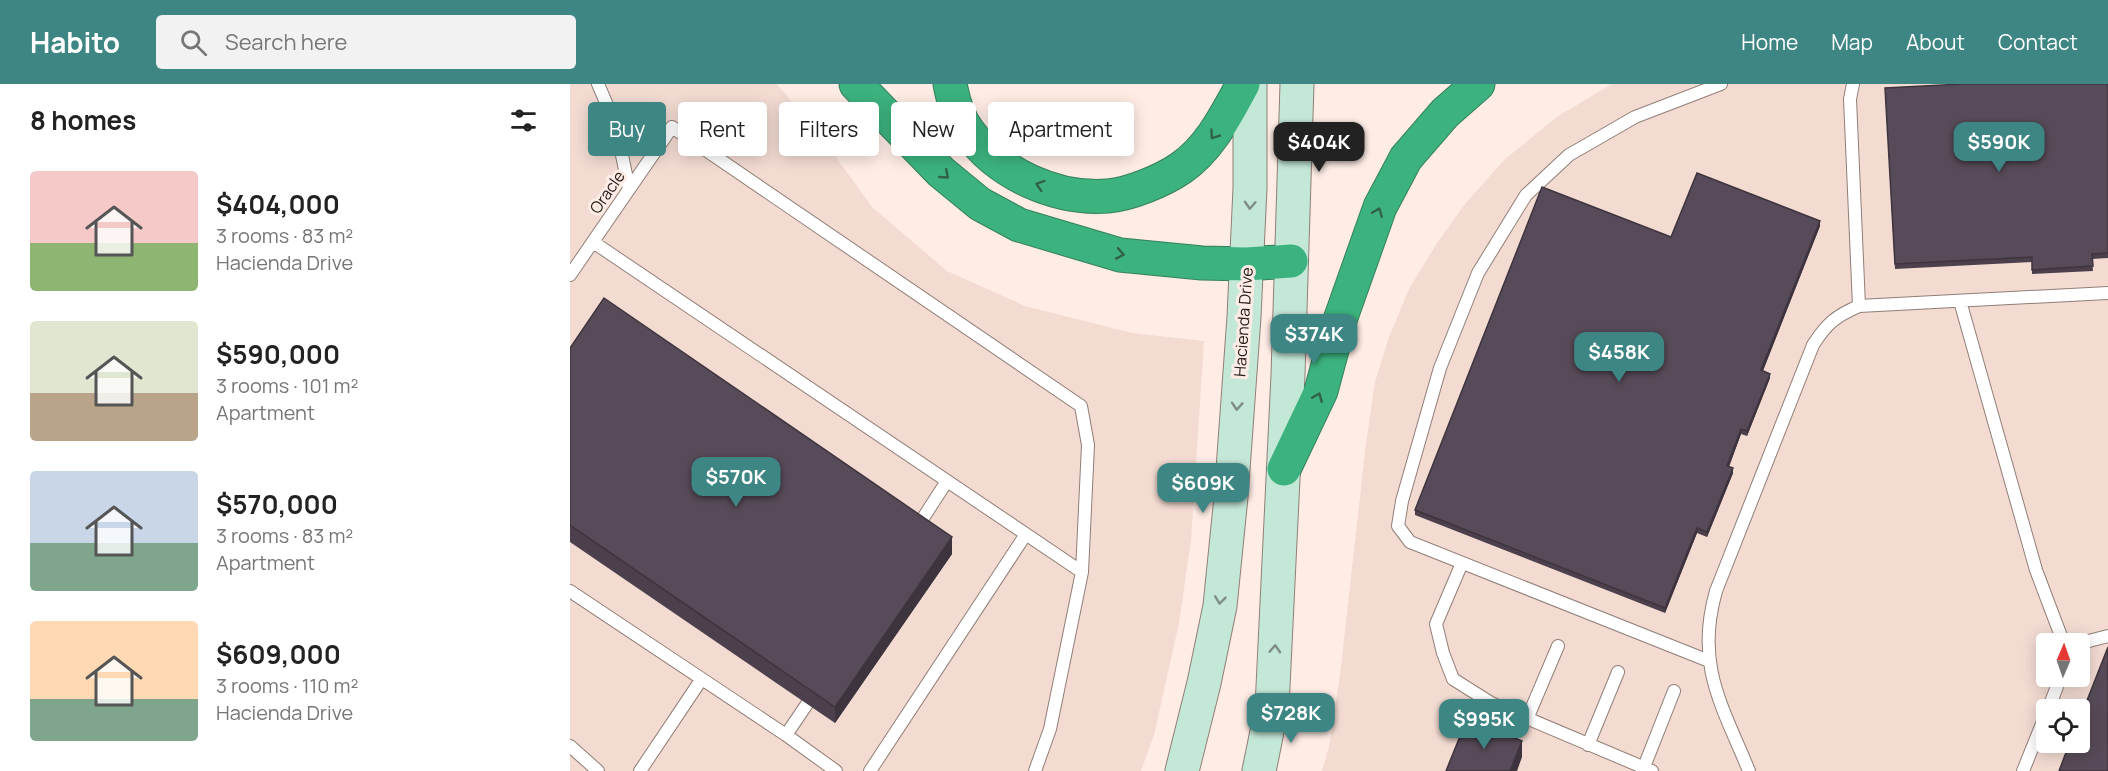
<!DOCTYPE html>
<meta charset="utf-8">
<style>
body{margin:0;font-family:Manrope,sans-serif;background:#f2f2f2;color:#222;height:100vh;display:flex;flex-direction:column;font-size:22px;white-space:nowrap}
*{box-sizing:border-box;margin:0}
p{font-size:20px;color:#767676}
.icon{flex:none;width:33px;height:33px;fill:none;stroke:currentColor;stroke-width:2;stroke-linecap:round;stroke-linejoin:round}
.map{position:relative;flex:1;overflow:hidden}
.details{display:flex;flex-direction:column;background:#fff;width:570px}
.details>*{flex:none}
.top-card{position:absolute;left:18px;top:18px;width:570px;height:54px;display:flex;gap:12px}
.needle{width:39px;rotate:2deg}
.buttons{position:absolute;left:1466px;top:549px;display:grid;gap:12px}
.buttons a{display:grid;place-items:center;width:54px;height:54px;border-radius:6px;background:#fff;box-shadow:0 3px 15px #0003;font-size:30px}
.price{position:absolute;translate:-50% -51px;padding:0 14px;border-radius:12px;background:#3e8684;color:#fff;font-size:20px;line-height:39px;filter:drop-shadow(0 2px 3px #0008)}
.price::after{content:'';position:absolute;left:50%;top:36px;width:18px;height:14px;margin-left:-9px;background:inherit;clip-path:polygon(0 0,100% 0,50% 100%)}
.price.current{background:#222;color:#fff}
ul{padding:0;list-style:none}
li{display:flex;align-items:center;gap:18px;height:150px;padding:0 30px}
li span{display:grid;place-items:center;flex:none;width:168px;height:120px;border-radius:6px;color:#555}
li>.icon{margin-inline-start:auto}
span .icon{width:72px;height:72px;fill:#fffc;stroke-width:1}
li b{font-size:26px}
h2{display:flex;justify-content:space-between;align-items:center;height:72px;padding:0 30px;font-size:26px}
.tag{padding:0 21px;border-radius:6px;background:#fff;box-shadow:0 3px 15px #0003;font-size:21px;line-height:54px}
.tag.current{background:#3e8684;color:#fff}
header{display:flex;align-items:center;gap:36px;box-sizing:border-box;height:84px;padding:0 30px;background:#3e8684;color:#fff}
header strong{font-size:28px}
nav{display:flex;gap:33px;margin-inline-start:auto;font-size:21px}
.search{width:420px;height:54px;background:#f2f2f2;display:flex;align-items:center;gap:15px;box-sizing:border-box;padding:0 21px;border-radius:6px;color:#767676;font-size:22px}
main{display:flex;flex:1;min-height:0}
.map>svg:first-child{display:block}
</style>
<header>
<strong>Habito</strong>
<div class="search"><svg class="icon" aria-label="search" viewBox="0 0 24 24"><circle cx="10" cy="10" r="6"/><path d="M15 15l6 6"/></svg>Search here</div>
<nav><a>Home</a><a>Map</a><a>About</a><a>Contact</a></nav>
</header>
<main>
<section class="details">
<h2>8 homes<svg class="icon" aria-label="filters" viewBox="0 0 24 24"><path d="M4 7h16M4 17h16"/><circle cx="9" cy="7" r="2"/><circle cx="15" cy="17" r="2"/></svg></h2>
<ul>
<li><span style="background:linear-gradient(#f6c9c9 60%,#8fb573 0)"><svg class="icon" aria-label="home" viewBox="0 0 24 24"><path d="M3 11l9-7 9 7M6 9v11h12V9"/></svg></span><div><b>$404,000</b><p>3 rooms · 83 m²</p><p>Hacienda Drive</p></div></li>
<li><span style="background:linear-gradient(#dfe7d0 60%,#b9a48a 0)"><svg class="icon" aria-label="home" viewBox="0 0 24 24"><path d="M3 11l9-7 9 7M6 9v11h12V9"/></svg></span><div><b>$590,000</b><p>3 rooms · 101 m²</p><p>Apartment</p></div></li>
<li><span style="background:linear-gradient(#c9d6e8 60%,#7fa58c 0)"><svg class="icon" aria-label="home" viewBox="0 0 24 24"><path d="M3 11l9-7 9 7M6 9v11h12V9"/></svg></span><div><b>$570,000</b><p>3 rooms · 83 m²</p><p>Apartment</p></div></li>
<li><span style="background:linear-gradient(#ffd9b3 65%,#7fa58c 0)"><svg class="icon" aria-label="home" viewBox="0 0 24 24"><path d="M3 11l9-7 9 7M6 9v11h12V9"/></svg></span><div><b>$609,000</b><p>3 rooms · 110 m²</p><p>Hacienda Drive</p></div></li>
</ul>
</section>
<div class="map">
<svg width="1538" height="687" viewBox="0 0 1538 687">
<rect width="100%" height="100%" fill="#feece5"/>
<!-- built -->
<path fill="#f3dbd2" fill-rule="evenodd" d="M0,0H207L252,54L302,123L377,187L455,222L562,249L634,257L621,456L609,539L584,651L571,687H0Z
M1042,0H1538V687H752L759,663L770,591L796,359L805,298L819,253L839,205L867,159L895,120L934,76L988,32ZM1476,560H1509V592H1476ZM1476,626H1509V658H1476Z"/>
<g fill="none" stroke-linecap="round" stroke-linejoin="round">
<!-- service casing -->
<g stroke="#917e76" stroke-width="14">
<path id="service" d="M28,0L46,42L59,105
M1283,0L1280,15L1289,222
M23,158L512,488
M0,191L102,43L511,322L518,361L512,488L480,645L465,687
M1390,217L1466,486L1494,560
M346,445L377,397
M892,479L866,540L873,569L883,595L921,619L1082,687
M0,507L216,651L266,687
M1507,560L1538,552
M1139,577L840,458L828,442L832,417L870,284L908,189L956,111L999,71L1065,33L1151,0
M1478,626L1491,592
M957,635L988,562
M216,651L237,620
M1018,661L1048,588
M0,662L28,687
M1074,683L1104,607
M70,687L131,596
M300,687L456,450
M1179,687C1152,621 1125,581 1146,507L1243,261C1257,239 1266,232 1289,222L1538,209
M1453,687L1476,630"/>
</g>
<!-- secondary casing -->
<g stroke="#917e76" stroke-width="35">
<path id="secondary" d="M612,687L634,599L650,522L661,413L674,233L680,104V0
M689,687L702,623L718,291L727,0"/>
</g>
<!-- motorway casing -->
<g stroke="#35805c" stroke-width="35">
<path id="motorway" d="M286,0L371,88L410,120L449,141L550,171L632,179L677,180L721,177
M380,0C383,16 388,34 398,47C428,90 486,116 538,112C560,110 592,97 611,84C640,64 656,31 673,0
M714,385L751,307L770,236L810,123L836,74L875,29L908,0"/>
</g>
<!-- service -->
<use href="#service" stroke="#fff" stroke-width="12"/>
<!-- secondary -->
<use href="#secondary" stroke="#c4e8d8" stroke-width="33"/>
<!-- motorway -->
<use href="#motorway" stroke="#3cb37e" stroke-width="33"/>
</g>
<!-- wall -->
<path fill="#4c404d" d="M1538,0V174L1522,175L1523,187L1462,190V178L1325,185L1315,4Z
M1250,142L1193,287L1200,294L1177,352L1171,350L1159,383L1163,389L1137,453L1127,449L1095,529L845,431V426L1101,153Z
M0,264L382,470L265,639L0,458Z"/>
<!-- shaded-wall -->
<path fill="#3e343e" d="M1250,137V142L1191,291V286Z
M1200,290V294L1177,352V347Z
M1171,345V350L1157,387V382Z
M1163,384V389L1137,453V448Z
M1127,444V449L1095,529V524Z
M382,453V470L265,639V623Z
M952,657V673L947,687H940Z"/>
<!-- building -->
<path fill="#584b59" stroke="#3e343e" stroke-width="1.5" d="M1392,0H1538V169L1522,170L1523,182L1462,186V173L1325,180L1315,4Z
M1127,89L1250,137L1191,286L1200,290L1177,347L1171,345L1157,382L1163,384L1137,448L1127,444L1095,524L845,426L972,103L1101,153Z
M34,214L382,453L265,623L0,441V264Z
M1538,563V687H1489L1500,658H1509V637Z
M897,635L952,657L940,687H876Z"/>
<!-- one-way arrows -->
<defs><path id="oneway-chevron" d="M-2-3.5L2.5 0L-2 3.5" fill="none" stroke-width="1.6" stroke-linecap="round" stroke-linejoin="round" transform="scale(1.5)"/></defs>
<g stroke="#316249">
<use href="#oneway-chevron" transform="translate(644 51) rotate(125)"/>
<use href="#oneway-chevron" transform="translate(375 91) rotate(41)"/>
<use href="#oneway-chevron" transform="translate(470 101) rotate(-162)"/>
<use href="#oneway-chevron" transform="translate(808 128) rotate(-68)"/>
<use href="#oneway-chevron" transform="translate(550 170) rotate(11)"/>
<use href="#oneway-chevron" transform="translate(748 313) rotate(-67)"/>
</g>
<g stroke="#7e8e84">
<use href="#oneway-chevron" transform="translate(680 121) rotate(93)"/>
<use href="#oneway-chevron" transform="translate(667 322) rotate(94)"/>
<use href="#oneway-chevron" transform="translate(650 516) rotate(97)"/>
<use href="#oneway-chevron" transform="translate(705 565) rotate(-87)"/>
</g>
<g text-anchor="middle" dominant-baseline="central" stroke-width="6" stroke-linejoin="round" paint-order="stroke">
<!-- street labels -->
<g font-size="16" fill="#28201d" stroke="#feece5">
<text transform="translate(37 108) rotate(-55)">Oracle</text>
<text transform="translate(673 238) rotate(-86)">Hacienda Drive</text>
</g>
</g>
</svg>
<div class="buttons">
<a><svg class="needle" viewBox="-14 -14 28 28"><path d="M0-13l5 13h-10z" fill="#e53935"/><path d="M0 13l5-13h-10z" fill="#767676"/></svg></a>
<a><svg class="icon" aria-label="locate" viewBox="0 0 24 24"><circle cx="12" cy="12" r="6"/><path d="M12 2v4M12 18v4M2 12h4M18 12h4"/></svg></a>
</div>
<b class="price current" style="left:749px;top:89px">$404K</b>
<b class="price" style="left:1429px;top:89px">$590K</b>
<b class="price" style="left:744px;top:281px">$374K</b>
<b class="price" style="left:1049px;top:299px">$458K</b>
<b class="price" style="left:166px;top:424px">$570K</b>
<b class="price" style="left:633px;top:430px">$609K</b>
<b class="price" style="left:721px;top:660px">$728K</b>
<b class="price" style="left:914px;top:666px">$995K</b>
<div class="top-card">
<a class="tag current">Buy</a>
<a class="tag">Rent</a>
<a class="tag">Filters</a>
<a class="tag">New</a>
<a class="tag">Apartment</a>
</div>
</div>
</main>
